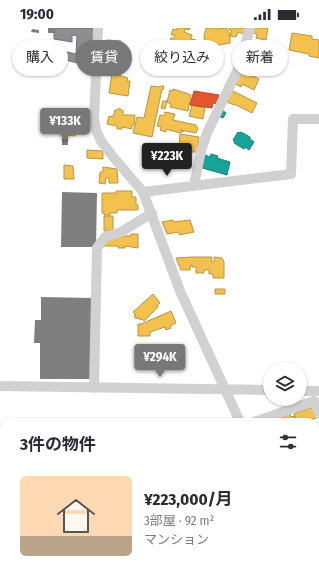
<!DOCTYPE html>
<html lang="ja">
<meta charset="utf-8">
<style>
body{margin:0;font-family:"Fira Sans Condensed","Noto Sans JP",sans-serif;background:#f7f7f7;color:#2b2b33;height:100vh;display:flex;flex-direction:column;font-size:15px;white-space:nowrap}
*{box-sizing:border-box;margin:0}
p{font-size:13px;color:#7c7c81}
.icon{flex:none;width:22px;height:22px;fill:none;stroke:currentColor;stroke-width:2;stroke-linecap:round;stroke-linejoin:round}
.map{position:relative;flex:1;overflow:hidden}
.details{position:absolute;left:0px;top:390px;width:319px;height:156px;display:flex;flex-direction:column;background:#fff;border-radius:12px 12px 0 0;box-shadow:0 1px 3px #0004}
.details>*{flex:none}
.guide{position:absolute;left:12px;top:12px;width:295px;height:36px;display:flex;gap:8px}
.fabs{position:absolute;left:263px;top:334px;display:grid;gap:8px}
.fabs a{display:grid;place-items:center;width:44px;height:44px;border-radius:50%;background:#fff;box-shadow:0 1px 3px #0004;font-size:20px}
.price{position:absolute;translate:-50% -34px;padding:0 9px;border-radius:4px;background:#787878;color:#fff;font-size:13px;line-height:26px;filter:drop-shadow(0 1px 2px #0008)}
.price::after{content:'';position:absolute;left:50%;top:24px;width:12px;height:9px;margin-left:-6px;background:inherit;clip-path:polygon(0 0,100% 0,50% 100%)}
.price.selected{background:#222;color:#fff}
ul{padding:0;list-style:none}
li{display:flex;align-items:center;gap:12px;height:100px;padding:0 20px}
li+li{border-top:1px solid #e1e1e2}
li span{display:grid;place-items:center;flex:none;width:112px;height:80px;border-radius:6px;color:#555}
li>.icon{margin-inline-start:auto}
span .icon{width:48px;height:48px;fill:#fffc;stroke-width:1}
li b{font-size:17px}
h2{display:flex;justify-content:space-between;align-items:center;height:48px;padding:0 20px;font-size:17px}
.tag{padding:0 14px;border-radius:18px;background:#fff;box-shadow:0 1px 3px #0004;font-size:14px;line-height:36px}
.tag.selected{background:#787878;color:#fff}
.status{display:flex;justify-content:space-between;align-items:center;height:28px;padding:0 20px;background:#fff;direction:ltr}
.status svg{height:11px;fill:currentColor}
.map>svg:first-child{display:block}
</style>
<div class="status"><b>19:00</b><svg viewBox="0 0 49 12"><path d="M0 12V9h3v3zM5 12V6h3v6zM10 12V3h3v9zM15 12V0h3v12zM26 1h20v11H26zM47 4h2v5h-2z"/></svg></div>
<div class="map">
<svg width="319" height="546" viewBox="0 0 319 546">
<rect width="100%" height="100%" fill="#fff"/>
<!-- homes -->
<path fill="#f2c14e" stroke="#b89545" d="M177,0H190L189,2L185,1L184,4L192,7L191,11L196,12L194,24L168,18L171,10H174L175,7H171L173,1L177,2Z
M206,0H216V1L227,0V3L230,5V15L214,18L213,16L205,17L204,8Z
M229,0H246L244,6L238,4L236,9L230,8L232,3L229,2Z
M254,0H268L266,12L256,10L257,6L253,5Z
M292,5L312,8V11L319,12V30L309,28V26L289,22Z
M107,12L121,13L119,24L106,23Z
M202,17L209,18L208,27L200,25Z
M166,18L173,20L171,31L163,30Z
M247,31L264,37L261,45L242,38L245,32H246Z
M241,42L259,51L254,62L242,56L241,59L234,55Z
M272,42L277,43L276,46L271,45Z
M112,45L128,50L127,53H130L128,68L109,65Z
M151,58L159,59L160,58H164L163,62L162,61L152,109L133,105L137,89L144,90Z
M173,61L189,66V67H191L188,83L170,79L171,76L167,74L170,62L173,63Z
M231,62L257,75L252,85L234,76V77L227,74L229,72L227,71Z
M163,73H167L165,81L161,80Z
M192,77L205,80L203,91L189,88Z
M119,80L123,83V87H135L134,97H132V101L122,99V101H117V98L107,96L109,88L113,89L115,82H118Z
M165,84L175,86L173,92L196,97V99L198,100L196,105L180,102L184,103L180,105L166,101V104L160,102L161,99L157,98L160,87L164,88Z
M66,88L85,89L86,106H75V108L64,107L65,90H66Z
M180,106L199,109L197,124H181L179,119Z
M158,118L167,120L163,138L152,136L155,119Z
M168,118L177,120L174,134L165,132Z
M87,122L103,123V131L87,130Z
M64,137L73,138L74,151H64Z
M103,139L117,141L118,155H109V150H106L105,156L99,155L100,144H103Z
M116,163H132V169H136V177H138V182H117V185H110V187H104V185H102V165H116Z
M104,188H113V203H104Z
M173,192V194L190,192L194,204L179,207V204L167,206L162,194Z
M131,206H138V220L125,218V220H118V218H104L106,211L112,208H131Z
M192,229H212L211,234H214V229L222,230L224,234V250H213V246H209V242H204V245H196V239H192V237H191L190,242H181L176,230Z
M215,261H225V266H215Z
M153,266L160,275L157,277L158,279L144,293L142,291L140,292L138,289L136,291L134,288L136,287L133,284Z
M171,283L176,295L170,298L171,300L166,302L165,299L150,304V308H138V296H141Z
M309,380H312L316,390L305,394H297L294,386Z
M290,386L291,389L294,388L296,394H277L276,392Z
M319,416V427L317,428L318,431L315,432V418Z
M319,433V445L317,446L315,434Z
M99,542H134V546H99Z
M172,542H185V543L173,544Z
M195,542H204V544H196Z
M163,544H170V546H164Z"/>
<!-- shops -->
<path fill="#e4572e" stroke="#ae4b2e" d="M194,63L219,67L218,76L213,75L212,80L190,77Z"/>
<!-- public -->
<path fill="#17a398" stroke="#1e8078" d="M222,82L226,85L223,90L218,88Z
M238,104L239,105L241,104L250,109V111L254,114L249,122L245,119L244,121L234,115L235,113L233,112Z
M211,126L218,128L217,130L230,134L227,147L202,140L205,127L210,129Z"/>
<!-- industry -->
<path fill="#8d8d92" stroke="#717174" d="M54,0H93L91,36L78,35L52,29L54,21L76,26L77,8L72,7V14L54,11Z"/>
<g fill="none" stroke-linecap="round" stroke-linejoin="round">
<!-- stream -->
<path stroke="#f0dbe7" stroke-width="2.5" d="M315,459L319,457
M0,528L4,526"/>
</g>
<!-- building -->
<path fill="#7f7f7f" d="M48,0H54V5H48Z
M32,1L39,2V5L31,4Z
M62,110H68V117H62Z
M62,164L97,165L96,219H61Z
M41,269L93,270L92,351H40V315H34L35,292H41Z
M281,371H285L287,377L283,378Z
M319,463V477L315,478V465Z"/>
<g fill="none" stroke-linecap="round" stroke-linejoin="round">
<!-- lane -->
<path stroke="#d1d1d1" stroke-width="5" d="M0,490L4,489"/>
<!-- street -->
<path stroke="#d1d1d1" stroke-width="10" d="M98,0L94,91L96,102L101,113L114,130L143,164L180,263L240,394
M194,157L201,123L207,105L239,39L250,0
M143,164L291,146L293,91H319
M0,358L270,362
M94,360L97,220L105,209L121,204L152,185
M300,363H319
M254,394L314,373L319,386
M144,546L145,542
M310,546L311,542"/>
</g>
</svg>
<div class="fabs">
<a><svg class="icon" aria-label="layers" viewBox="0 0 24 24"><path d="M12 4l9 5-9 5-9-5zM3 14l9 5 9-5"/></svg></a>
</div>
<b class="price" style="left:65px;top:114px">¥133K</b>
<b class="price selected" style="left:167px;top:149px">¥223K</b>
<b class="price" style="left:160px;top:350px">¥294K</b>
<div class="guide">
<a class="tag">購入</a>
<a class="tag selected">賃貸</a>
<a class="tag">絞り込み</a>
<a class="tag">新着</a>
</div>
<section class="details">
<h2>3件の物件<svg class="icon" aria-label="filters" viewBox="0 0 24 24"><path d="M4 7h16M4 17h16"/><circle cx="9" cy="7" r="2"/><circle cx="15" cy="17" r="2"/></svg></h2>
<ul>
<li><span style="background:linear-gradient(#ffd9b3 75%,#b9a48a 0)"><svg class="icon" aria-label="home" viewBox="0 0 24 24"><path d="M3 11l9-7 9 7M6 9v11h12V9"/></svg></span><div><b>¥223,000/月</b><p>3部屋 · 92 m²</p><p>マンション</p></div></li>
</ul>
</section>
</div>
